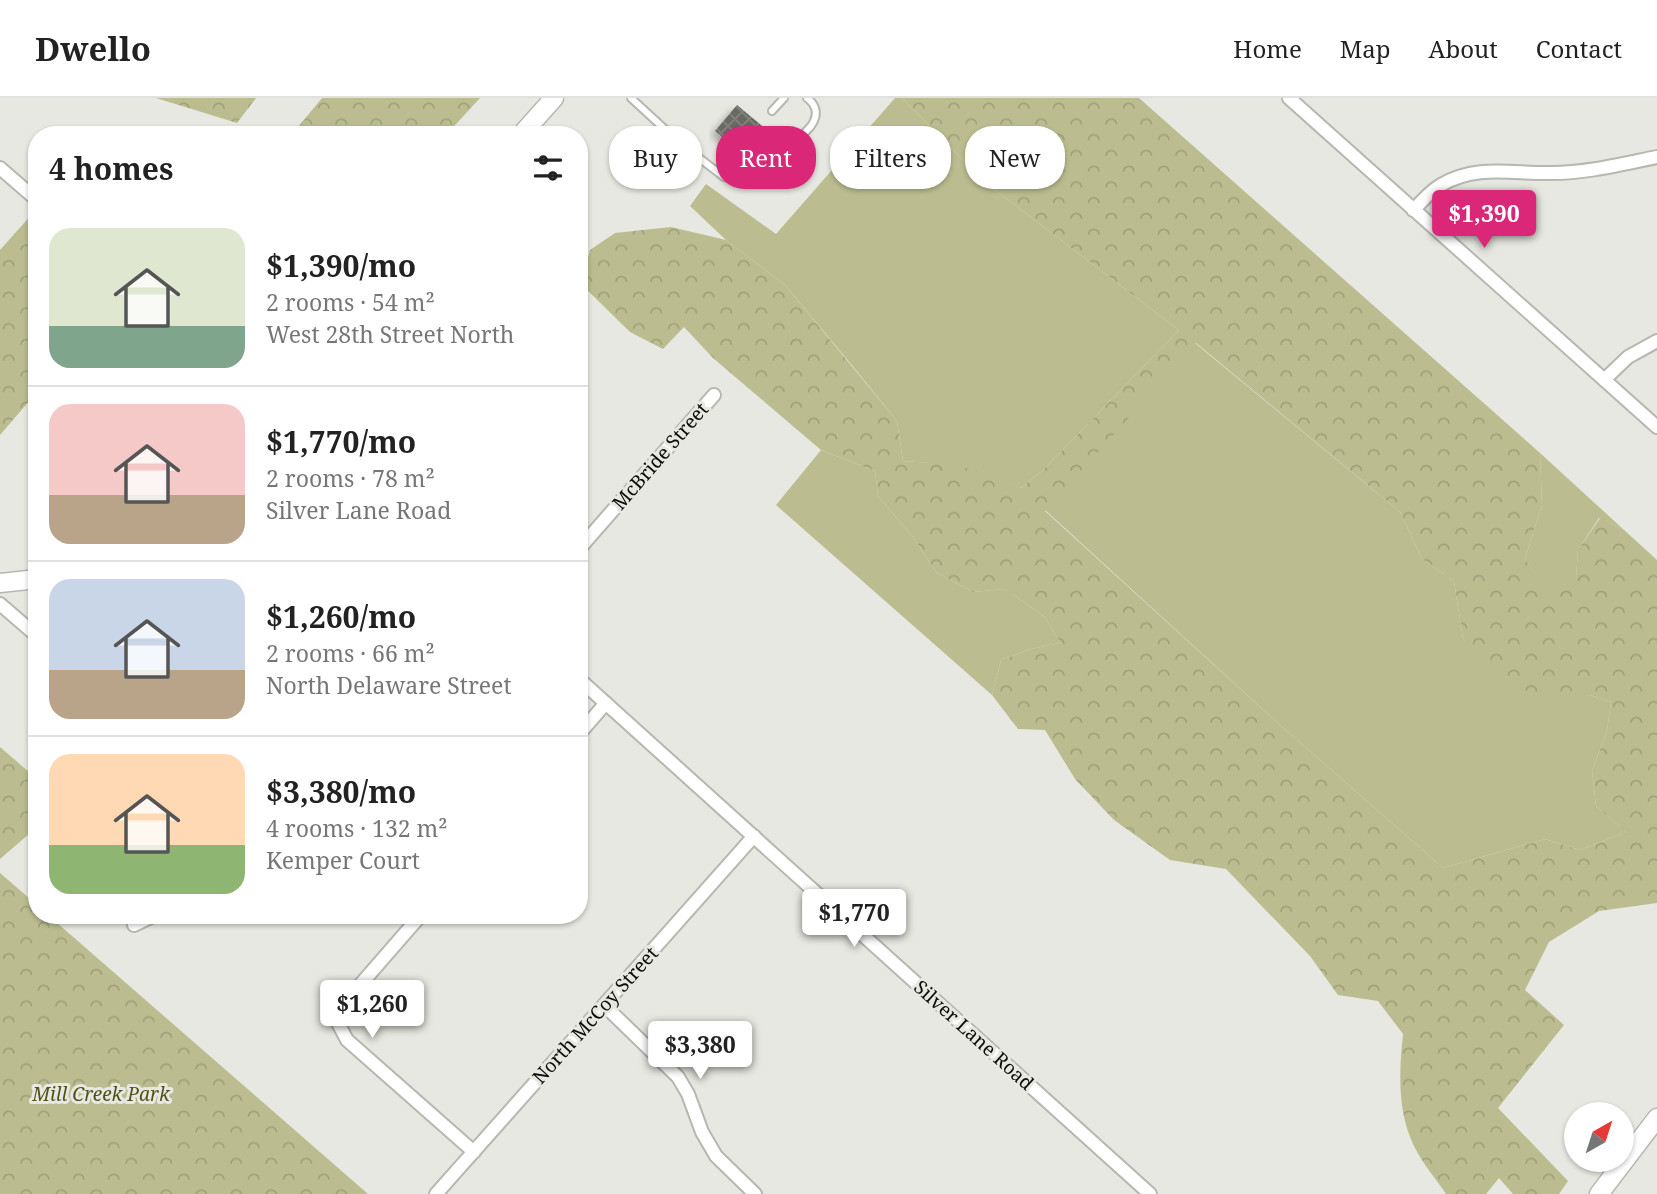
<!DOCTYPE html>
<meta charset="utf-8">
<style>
body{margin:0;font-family:"Noto Serif",serif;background:#f2f2f2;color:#222;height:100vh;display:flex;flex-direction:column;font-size:26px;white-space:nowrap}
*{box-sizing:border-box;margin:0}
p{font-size:23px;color:#767676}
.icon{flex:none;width:38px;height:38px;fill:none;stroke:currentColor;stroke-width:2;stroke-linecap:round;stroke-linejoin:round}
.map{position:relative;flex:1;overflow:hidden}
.sheet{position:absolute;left:28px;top:28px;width:560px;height:798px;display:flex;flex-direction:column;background:#fff;border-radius:28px;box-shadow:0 2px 5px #0004}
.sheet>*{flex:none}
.banner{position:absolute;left:609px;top:28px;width:665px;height:63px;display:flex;gap:14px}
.needle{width:46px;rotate:39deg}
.fabs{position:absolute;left:1564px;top:1004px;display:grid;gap:14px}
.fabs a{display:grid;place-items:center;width:70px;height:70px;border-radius:50%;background:#fff;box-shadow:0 2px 5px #0004;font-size:35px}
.price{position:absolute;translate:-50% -60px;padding:0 16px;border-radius:7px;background:#fff;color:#222;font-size:23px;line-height:46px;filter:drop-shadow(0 2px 4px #0008)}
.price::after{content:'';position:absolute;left:50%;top:42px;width:21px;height:16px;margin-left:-10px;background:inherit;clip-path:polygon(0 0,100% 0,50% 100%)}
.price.selected{background:#db2777;color:#fff}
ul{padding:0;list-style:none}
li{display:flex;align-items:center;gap:21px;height:175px;padding:0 21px}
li+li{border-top:2px solid #e0e0e0}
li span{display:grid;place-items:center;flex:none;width:196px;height:140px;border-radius:21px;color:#555}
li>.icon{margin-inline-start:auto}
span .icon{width:84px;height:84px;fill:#fffc;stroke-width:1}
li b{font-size:30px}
h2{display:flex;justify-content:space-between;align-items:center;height:84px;padding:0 21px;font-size:30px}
.pill{padding:0 24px;border-radius:28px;background:#fff;box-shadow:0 2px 5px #0004;font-size:24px;line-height:63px}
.pill.selected{background:#db2777;color:#fff}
header{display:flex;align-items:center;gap:42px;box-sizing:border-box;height:98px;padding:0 35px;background:#fff;border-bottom:2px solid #e0e0e0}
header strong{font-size:33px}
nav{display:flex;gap:38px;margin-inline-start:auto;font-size:24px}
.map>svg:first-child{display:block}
</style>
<header>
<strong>Dwello</strong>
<nav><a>Home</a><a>Map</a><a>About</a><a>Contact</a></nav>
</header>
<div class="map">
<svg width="1657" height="1096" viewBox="0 0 1657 1096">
<defs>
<pattern id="forest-crowns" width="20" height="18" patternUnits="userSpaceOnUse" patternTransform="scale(1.75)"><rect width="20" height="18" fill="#bbbd90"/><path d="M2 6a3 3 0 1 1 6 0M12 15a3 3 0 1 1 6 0" fill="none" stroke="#a0a17b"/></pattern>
<pattern id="building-cross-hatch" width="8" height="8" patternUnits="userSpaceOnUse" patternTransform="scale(1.75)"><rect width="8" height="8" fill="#6a6a64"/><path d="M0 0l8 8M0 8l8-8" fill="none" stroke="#81817d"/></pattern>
<filter id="shadow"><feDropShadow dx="-4.5" dy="4.5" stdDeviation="3.5" flood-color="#0004"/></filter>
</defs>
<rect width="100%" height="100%" fill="#e7e8e1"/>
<!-- green -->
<path fill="#bbbd90" d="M895,0H902L986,85L1179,232L1042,373L1021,390C979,370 949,366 903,363L897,323L850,265L785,187L726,142L690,108L706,86L776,136Z
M1195,245L1400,414L1422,461L1454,483L1463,541L1532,597H1590L1611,604L1607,633L1592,672L1596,708L1626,734L1580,752L1545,741L1443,770L1269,617L1045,412Z
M821,352L875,373L878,398L913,439L936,474L973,494L1005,491L1045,519L1060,545L1031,551L1001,562L992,597L776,407Z
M1540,355L1623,431L1599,420L1578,452L1576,481L1544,489L1525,461L1542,407Z"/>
<!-- forest -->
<path fill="url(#forest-crowns)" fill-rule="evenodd" d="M156,0H256L237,25Z
M322,0H480L446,37H306L298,29Z
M902,0H1139L1540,355L1542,407L1525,461L1544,488L1576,480L1578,452L1600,420L1623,431L1657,462V805L1599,813L1549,844L1525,892L1564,927L1498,1010L1568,1083L1559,1096H1513L1499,1080L1486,1096H1446C1436,1081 1423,1066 1415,1050C1397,1015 1399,974 1403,936L1378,903L1338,897L1310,858L1226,771L1170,762L1114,722L1075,681L1045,632L1018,631L992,597L1001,562L1031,551L1060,545L1045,519L1005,491L973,494L936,474L913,439L878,398L875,373L821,352L713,260L684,229L663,251L630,234L581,186L590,152L615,135L671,129L726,142L785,187L897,323L903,363L949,366L992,376L1021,390L1042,373L1179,232L986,85ZM1196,245L1400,414L1422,461L1454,483L1463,541L1498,575L1532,597H1590L1611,604L1607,633L1592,672L1596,708L1626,734L1580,752L1545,741L1443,770L1269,617L1045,413Z
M33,115L37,119V294L0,337V152Z
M0,649L37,681V729L0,761Z
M0,775L37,807V817H48L368,1096H0Z"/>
<!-- building -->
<path fill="url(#building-cross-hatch)" filter="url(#shadow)" d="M737,7L767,32L765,34L774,42L755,64L746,56L744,58L715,33Z"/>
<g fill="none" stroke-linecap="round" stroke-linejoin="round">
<!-- lane casing -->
<g stroke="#b7b7b1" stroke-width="10">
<path id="lane" d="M631,0L681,46L724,79L741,83L757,80L768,75L811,28C818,18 818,8 807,0
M772,13L784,0"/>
</g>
<!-- street casing -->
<g stroke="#b7b7b1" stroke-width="16">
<path id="street" d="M1289,0L1657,329
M0,70L37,102
M1413,112C1422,104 1431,92 1441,87C1477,66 1512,76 1551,75C1587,75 1622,66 1657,59
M1604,282L1628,259L1657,243
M579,451L714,297
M0,506L37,538
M579,581L1150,1096
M579,636L606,605
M421,817L340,910L339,927L347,942L474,1054
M134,827L155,817
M604,907L678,979L688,996L702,1034L716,1058L755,1096
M436,1096L754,738"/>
</g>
<!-- secondary casing -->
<g stroke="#b7b7b1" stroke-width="21">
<path id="secondary" d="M521,37L554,0
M0,485L37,481
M1599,1096L1657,1020"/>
</g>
<!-- lane -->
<use href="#lane" stroke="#fff" stroke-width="6"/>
<!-- street -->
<use href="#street" stroke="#fff" stroke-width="12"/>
<!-- secondary -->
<use href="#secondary" stroke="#fff" stroke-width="18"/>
</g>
<g text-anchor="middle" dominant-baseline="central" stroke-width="6" stroke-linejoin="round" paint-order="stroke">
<!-- street labels -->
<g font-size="19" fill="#0d0d0b" stroke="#e7e8e1">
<text transform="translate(660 358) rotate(-49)">McBride Street</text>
<text transform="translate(595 917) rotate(-48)">North McCoy Street</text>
<text transform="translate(974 937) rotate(42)">Silver Lane Road</text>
</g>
<!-- park labels -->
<g font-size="19" font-style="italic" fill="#515119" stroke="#e7e8e1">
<text x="101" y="996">Mill Creek Park</text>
</g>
</g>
</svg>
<div class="fabs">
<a><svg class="needle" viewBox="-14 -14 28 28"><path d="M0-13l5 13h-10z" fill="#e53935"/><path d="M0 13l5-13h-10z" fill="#767676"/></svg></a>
</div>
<b class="price selected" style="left:1484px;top:152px">$1,390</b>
<b class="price" style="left:854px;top:851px">$1,770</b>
<b class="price" style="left:372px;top:942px">$1,260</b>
<b class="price" style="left:700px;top:983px">$3,380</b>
<div class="banner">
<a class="pill">Buy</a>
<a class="pill selected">Rent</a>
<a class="pill">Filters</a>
<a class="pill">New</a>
</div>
<section class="sheet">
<h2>4 homes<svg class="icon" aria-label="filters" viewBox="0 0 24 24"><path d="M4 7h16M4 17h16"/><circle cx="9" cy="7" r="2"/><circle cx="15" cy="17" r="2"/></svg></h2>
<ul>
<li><span style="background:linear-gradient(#dfe7d0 70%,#7fa58c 0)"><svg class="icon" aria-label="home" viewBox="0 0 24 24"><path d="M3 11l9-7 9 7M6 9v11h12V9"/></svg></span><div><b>$1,390/mo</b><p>2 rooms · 54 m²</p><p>West 28th Street North</p></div></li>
<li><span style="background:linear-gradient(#f6c9c9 65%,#b9a48a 0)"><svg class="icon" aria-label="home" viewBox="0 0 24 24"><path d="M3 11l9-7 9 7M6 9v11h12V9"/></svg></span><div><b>$1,770/mo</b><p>2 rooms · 78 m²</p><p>Silver Lane Road</p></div></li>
<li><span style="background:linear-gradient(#c9d6e8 65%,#b9a48a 0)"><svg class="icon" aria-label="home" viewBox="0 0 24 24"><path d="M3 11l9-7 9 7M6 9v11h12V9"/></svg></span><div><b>$1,260/mo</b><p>2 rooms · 66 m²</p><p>North Delaware Street</p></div></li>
<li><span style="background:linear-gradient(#ffd9b3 65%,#8fb573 0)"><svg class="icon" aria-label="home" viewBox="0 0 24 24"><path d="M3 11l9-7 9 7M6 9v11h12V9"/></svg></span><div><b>$3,380/mo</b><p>4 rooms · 132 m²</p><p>Kemper Court</p></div></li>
</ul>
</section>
</div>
